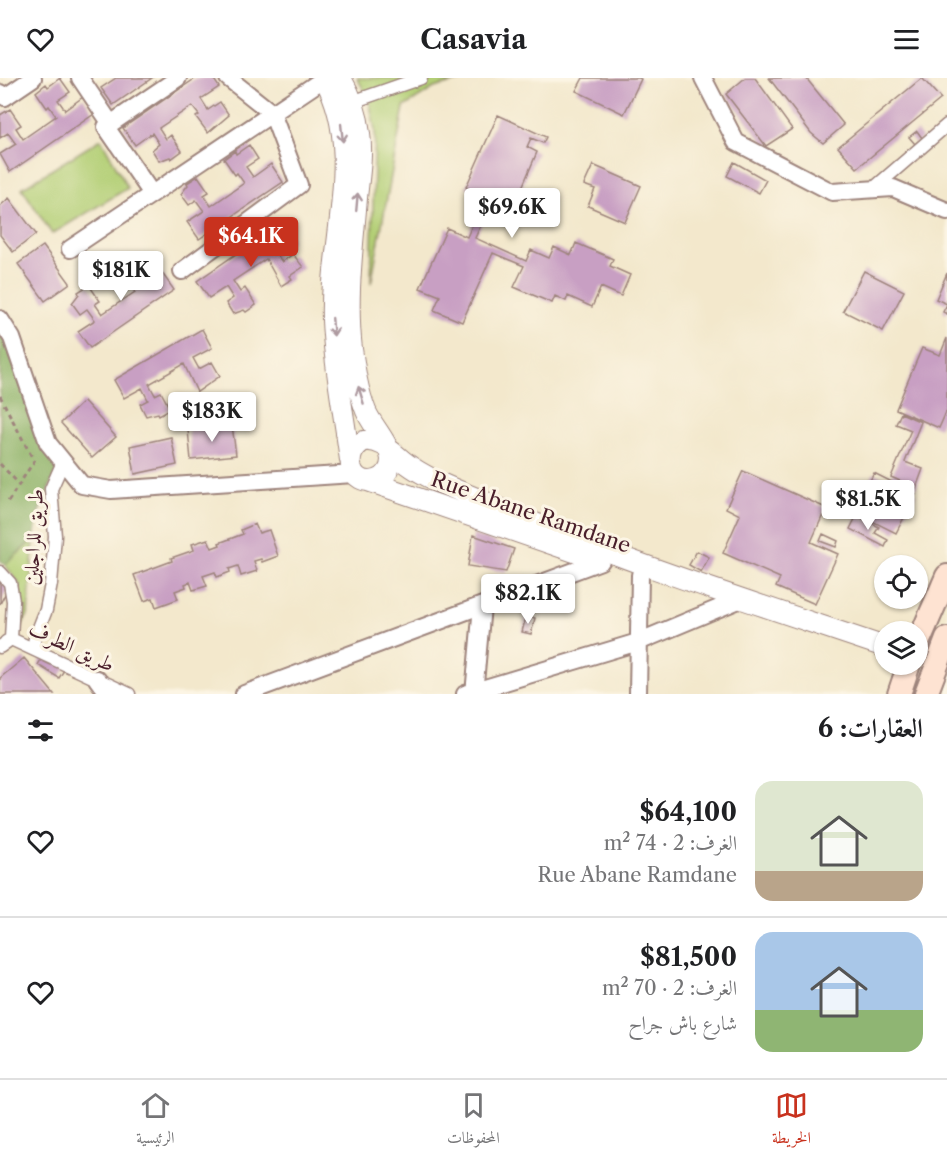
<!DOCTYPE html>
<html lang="ar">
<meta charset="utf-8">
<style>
body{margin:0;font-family:"Libre Caslon Text",Amiri,serif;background:#f6f6f6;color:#202124;direction:rtl;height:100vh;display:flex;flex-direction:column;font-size:22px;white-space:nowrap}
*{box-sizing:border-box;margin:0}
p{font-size:20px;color:#757577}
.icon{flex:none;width:33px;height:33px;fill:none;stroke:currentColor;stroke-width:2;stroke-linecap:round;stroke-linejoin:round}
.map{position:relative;height:616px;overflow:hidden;direction:ltr}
.side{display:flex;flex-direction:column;background:#fff;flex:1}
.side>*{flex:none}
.fabs{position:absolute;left:874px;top:477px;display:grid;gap:12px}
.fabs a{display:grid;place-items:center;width:54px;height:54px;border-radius:50%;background:#fff;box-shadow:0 2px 4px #0004;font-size:30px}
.price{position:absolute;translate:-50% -51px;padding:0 14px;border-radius:6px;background:#fff;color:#222;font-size:20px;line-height:39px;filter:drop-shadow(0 2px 3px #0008)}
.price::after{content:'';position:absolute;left:50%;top:36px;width:18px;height:14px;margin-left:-9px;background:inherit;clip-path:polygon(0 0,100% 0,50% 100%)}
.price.active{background:#c8321e;color:#fff}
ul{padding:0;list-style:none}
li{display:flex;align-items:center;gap:18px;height:150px;padding:0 24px}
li+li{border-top:2px solid #e0e0e0}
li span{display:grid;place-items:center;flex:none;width:168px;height:120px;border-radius:18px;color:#555}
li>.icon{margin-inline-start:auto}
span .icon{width:72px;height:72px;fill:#fffc;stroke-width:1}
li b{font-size:26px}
h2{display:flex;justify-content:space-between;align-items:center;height:72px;padding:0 24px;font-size:26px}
header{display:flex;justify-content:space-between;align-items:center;height:78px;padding:0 24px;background:#fff;font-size:27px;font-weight:700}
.tab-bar{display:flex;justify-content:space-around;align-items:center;height:84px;border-top:2px solid #e0e0e0;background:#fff;font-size:16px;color:#757577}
.tab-bar a{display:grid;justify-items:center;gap:3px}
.tab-bar .active{color:#c8321e}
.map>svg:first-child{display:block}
</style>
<header><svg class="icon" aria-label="menu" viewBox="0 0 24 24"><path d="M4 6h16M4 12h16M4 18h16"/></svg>Casavia<svg class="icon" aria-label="heart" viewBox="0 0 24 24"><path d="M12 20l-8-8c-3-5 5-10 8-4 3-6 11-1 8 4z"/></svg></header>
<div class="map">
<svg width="947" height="616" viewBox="0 0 947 616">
<rect width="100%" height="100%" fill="#fcf5e5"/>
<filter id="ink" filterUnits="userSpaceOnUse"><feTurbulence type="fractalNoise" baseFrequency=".0167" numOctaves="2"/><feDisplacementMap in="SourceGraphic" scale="12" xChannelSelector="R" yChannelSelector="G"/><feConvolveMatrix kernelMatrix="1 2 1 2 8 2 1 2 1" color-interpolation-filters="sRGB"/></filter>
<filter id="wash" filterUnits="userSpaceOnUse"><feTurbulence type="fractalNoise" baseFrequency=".008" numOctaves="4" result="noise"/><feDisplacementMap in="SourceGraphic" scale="24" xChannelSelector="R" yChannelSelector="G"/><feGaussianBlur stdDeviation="1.35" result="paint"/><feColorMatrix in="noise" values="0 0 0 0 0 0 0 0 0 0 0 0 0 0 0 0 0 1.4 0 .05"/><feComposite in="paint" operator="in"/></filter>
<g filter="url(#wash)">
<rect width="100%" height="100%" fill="#f3e8cc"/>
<!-- green -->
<path fill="#b3cf76" stroke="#7e7750" stroke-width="1.5" d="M357,0H470L434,10L404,29L371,205L375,53L369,21Z
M101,61L128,110L52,156L22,110Z
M34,461L28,537L14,559L19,505L5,487Z"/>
<!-- forest -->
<path fill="#8eb267" stroke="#6c6849" stroke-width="1.5" d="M0,251L57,392L38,436L34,461L5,487L0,483Z"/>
<g id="blocks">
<!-- building -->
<path fill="#c89fc3" d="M60,0L70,14L58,22L65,32L83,19L94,36L10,94L0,76L16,66L8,55L0,60V37L10,31L21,47L16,50L23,61L56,38L49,28L47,30L36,14L46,6L48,9Z
M116,0H152L113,27L101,10Z
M196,0H213L219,9L201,21L208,32L220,24L229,37L208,55L196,39L199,37L192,28L159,50L166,61L171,57L182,73L171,81L170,79L159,83L152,72L159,66L152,55L135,67L123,50Z
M583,0H639L641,1L624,36L576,13Z
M745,0H755L792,51L766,68L726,16Z
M769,0H806L844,47L823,65L811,55Z
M922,0L941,21L857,90L838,69Z
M498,37L546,59L543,65L531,60L527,69L537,74L521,112L512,108L505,124L494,119L475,160L526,183L531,172L549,180L554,169L571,177L576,165L613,181L610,188L630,197L621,218L601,209L592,229L568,218L566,223L555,218L552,225L514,209L524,188L493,175L462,244L434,232L440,218L420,210L447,150L467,159L485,117L466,109Z
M917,53L922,60L915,66L909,59Z
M249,67L258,81L246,89L253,99L271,86L283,104L199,161L187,144L204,133L196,122L189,127L181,116L188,107L187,105L198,98L209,114L204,117L211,128L244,105L237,95L235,97L224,81L235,73L236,76Z
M734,84L766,102L759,115L727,98Z
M593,87L641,108L625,144L588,128L595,111L584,107Z
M9,120L36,156L13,174L0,157V128Z
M281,145L293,162L275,174L282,184L293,176L303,189L290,198L292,201L281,208L266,181L233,203L240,214L245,210L256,227L246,234L244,232L233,236L226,225L233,220L226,209L209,220L197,203Z
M43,168L70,205L45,223L18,186Z
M140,176L149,189L137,197L144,208L162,195L174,212L90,270L78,253L95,242L87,231L80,236L72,225L79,216L78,214L89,207L100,223L95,226L102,236L135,214L128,204L126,205L115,189Z
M864,193L904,213L883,253L843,233Z
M947,195V236L943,234L947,226L936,221Z
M202,251L212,270L193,280L199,291L212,284L220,298L197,314L184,286L149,306L155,317L161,314L170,331L159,337L158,335L146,338L140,326L148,322L142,310L124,320L114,302Z
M947,260V332L939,350L896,331L922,270L940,277Z
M84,323L116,359L92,380L61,345Z
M901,335L921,344L905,384L923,391L916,410L891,399L911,352L896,346Z
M232,347L236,377L191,382L188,352Z
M171,359L177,387L135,396L130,368Z
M743,393L826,430L811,464L838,476L815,526L776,509L780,500L723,475L740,437L726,430Z
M874,395L916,416L896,455L854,434Z
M857,437L879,449L875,455L888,462L885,469L850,451Z
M255,446L259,455L269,452L278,478L262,484L261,481L254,483L257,493L241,498L238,488L229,491L230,494L217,499L215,494L203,498L207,508L193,512L190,504L185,506L186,509L175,513L178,521L156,529L153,520L144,523L134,497L172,483L171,480L194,472L192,466L208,461L212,470L220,467L219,465L243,456L241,452Z
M823,456L838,463L836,469L820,463Z
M473,457L514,471L506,494L468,488Z
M697,473L709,479L701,494L689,487Z
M0,504L9,508L0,526Z
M526,538L535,540L531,556L522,554Z
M44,576L66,589L59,600L38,587Z
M24,580L54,616H0V600Z"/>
</g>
</g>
<g filter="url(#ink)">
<use href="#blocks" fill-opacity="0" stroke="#9e847c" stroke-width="1.5"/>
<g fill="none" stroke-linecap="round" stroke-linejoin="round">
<!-- pedestrian casing -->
<g stroke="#9e847c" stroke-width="15">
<path id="pedestrian" d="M352,24L421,0
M873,111L947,47
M0,494L10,505L13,523L11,561L6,564
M0,569L11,561L129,616
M33,571L35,560L46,532L51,506L55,458L51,411L63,384"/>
</g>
<!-- minor casing -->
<g stroke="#9e847c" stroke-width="20">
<path id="minor" d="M80,0L111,46
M703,0L736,64L832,114L893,110L947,133
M0,15L5,19L33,0
M152,116L106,49L178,0
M70,171L325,0
M182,193L299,107L272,35L228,0
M0,241L12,260L48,365L82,407L111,412L354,396
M97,601L108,616
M244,616L601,483
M465,616L638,564L741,521
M474,616L482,528
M638,616L640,497"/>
</g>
<!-- tertiary casing -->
<g stroke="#9e847c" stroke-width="22">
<path id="tertiary" d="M324,0C365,72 329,163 332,242C334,289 344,336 350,382
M341,0C351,17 358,36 360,56C363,77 359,99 357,120C353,170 346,220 352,271C355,292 358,313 366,333C372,348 390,365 391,382C391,391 385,400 376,402C351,409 340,376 364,363C382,361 393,375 406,385C430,403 461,413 488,425C617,482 752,524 885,569
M368,403L595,481"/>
</g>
<!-- secondary casing -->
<g stroke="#9e847c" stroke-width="26">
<path id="secondary" d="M918,565L947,498
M899,616L909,586
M926,616L947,561"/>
</g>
<!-- path -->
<path stroke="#9e847c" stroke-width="3" stroke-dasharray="4.5 4.5" stroke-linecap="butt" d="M0,318L34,383L6,427
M0,386L19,406"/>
<!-- pedestrian -->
<use href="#pedestrian" stroke="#fff" stroke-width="12"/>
<!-- minor -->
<use href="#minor" stroke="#fff" stroke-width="16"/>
<!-- tertiary -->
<use href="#tertiary" stroke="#fff" stroke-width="20"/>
<!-- secondary -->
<use href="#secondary" stroke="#fee3d2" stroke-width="22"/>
</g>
<!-- one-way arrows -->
<defs><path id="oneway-shaft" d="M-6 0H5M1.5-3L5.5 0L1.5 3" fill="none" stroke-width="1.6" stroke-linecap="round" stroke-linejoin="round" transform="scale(1.5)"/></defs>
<g stroke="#ae9aa0">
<use href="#oneway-shaft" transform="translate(342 55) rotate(84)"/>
<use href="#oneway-shaft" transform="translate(357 124) rotate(-85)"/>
<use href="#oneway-shaft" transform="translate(333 249) rotate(85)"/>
<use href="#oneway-shaft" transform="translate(361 317) rotate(-107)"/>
</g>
</g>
<g text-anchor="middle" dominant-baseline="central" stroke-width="6" stroke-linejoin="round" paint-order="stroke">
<!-- street labels -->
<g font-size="21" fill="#4a1f2b" stroke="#fcf5e5">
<text transform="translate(531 434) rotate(19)">Rue Abane Ramdane</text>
<text transform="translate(33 459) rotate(-87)">طريق للراجلين</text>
<text transform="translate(72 568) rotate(25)">طريق الطرف</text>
</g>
</g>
</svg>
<div class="fabs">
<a><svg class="icon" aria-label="locate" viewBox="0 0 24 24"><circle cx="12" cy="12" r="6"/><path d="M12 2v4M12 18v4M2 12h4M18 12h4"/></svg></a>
<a><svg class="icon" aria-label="layers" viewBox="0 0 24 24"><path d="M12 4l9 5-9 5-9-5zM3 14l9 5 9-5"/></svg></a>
</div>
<b class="price" style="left:512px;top:161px">$69.6K</b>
<b class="price active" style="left:251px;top:190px">$64.1K</b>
<b class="price" style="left:121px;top:224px">$181K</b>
<b class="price" style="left:212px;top:365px">$183K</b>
<b class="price" style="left:868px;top:453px">$81.5K</b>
<b class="price" style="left:528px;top:547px">$82.1K</b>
</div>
<section class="side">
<h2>العقارات: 6<svg class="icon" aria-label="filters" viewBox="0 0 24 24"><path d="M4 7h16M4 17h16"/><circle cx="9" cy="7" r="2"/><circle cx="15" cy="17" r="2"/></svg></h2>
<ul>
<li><span style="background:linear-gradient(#dfe7d0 75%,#b9a48a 0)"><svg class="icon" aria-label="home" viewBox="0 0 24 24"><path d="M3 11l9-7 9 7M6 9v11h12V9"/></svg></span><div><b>$64,100</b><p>الغرف: 2 · 74 m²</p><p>Rue Abane Ramdane</p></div><svg class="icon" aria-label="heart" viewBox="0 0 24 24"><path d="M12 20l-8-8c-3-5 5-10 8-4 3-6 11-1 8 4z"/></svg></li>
<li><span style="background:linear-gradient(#a9c7e8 65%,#8fb573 0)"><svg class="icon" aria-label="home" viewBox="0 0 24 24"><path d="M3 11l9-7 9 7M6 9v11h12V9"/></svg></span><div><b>$81,500</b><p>الغرف: 2 · 70 m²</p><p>شارع باش جراح</p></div><svg class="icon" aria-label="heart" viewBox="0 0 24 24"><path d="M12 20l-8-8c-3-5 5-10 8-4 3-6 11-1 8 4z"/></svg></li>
</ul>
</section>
<nav class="tab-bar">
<a class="active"><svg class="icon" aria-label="map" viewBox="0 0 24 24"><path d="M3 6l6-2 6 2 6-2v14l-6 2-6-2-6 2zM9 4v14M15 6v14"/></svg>الخريطة</a>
<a><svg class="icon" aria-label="saved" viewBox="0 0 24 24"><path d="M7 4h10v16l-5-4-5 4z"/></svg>المحفوظات</a>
<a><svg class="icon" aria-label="home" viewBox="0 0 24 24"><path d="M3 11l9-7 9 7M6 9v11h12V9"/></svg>الرئيسية</a>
</nav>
